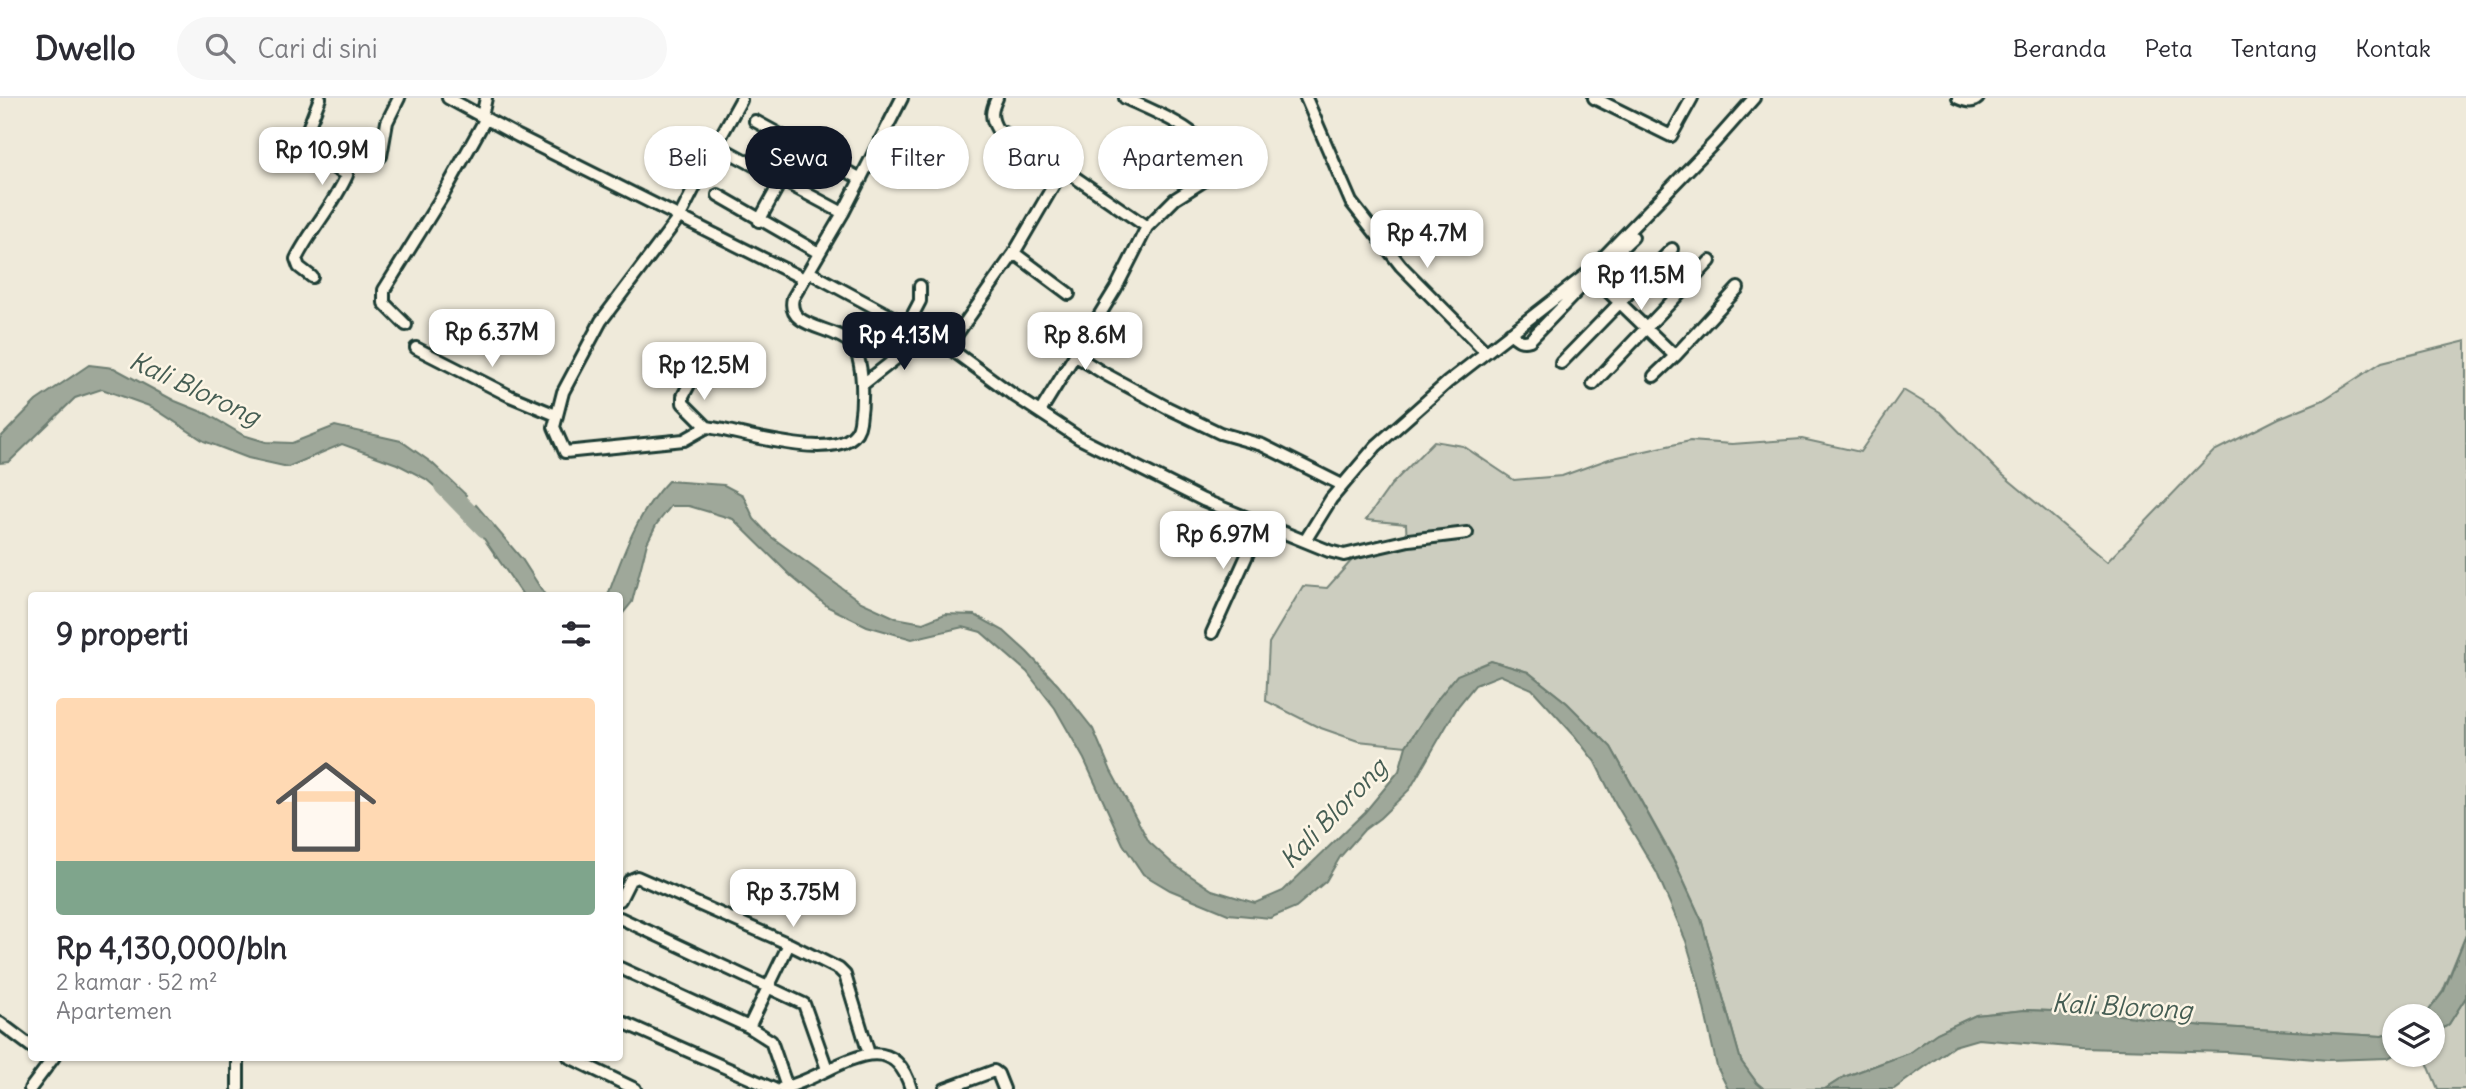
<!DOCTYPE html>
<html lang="id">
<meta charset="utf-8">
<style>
body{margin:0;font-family:Delius,sans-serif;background:#f7f7f7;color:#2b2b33;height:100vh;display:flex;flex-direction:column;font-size:26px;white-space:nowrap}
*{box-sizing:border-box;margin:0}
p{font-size:23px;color:#7c7c81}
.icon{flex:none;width:38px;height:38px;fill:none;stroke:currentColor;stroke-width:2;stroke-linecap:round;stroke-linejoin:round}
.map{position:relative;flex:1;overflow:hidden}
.details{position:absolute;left:28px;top:494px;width:595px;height:469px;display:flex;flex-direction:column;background:#fff;border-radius:7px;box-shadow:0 2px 5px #0004}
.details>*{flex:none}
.banner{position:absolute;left:644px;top:28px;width:665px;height:63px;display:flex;gap:14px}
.fabs{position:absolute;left:2382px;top:906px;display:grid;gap:14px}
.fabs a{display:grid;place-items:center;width:63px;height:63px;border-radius:50%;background:#fff;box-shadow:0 2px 5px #0004;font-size:35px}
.price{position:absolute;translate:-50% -60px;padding:0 16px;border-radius:14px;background:#fff;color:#222;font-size:23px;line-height:46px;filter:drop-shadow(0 2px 4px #0008)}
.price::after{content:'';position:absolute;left:50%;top:42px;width:21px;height:16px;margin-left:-10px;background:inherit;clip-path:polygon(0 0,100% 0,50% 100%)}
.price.current{background:#111827;color:#fff}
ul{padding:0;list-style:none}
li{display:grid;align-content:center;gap:14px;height:371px;padding:0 28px}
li+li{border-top:2px solid #e1e1e2}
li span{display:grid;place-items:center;height:217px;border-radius:7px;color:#555}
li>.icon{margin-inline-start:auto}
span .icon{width:126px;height:126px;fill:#fffc;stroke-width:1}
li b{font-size:30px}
h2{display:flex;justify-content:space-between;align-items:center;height:84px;padding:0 28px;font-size:30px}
.tag{padding:0 24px;border-radius:32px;background:#fff;box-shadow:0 2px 5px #0004;font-size:24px;line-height:63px}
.tag.current{background:#111827;color:#fff}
header{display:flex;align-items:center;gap:42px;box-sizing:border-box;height:98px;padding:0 35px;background:#fff;border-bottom:2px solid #e1e1e2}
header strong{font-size:33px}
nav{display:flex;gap:38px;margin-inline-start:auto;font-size:24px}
.search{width:490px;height:63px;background:#f7f7f7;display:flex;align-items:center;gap:18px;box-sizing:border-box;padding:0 24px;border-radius:38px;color:#7c7c81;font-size:26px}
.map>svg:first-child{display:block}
</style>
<header>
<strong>Dwello</strong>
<div class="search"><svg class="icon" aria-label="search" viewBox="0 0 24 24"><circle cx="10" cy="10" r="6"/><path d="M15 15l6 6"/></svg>Cari di sini</div>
<nav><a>Beranda</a><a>Peta</a><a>Tentang</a><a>Kontak</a></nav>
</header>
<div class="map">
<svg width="2466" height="991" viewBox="0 0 2466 991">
<rect width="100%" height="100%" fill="#efeada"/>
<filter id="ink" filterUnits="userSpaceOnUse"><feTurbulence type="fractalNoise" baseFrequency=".0143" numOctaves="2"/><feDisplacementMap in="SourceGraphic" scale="14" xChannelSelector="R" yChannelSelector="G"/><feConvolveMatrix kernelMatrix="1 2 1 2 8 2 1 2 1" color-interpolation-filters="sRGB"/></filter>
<g filter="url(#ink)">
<!-- green -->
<path fill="#cccdbf" stroke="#76857a" stroke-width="2" d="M2466,243V837L2443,893L2424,919H2394V934L2382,938L2203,928L2104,915L2025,912L1976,917L1937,935L1909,955L1844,979L1825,991H1764L1757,985L1741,963L1701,821L1675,764L1611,649L1567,605L1528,574L1491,563L1436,603L1406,648L1358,643L1318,629L1266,603L1269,545L1303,488L1327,490L1352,462L1407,448L1406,426L1366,422L1391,387L1434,343L1463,348L1514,382L1562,378L1609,361L1690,343L1732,346L1802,341L1860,354L1903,292L1940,314L1998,373L2107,464L2214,353L2279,320L2323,302L2382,264Z
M2466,899V991H2438L2424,957H2432L2433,938L2449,926Z"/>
<!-- water -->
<path fill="#9fa89a" stroke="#6c7d71" stroke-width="2" d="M89,267L114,270L175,303L207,316L243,337L266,344L292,345L335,328L401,343L432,365L466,397L456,407L426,381L397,366L342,346L288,369L248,360L204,343L152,309L102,291L75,300L9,364L0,365V340L36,303Z
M668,383L724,387L743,397L754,421L770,438L861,504L896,520L923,525L945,516L975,517L1004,533L1027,554L1058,587L1093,631L1111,673L1149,744L1173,766L1212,792L1255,805L1283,793L1365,714L1399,673L1406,648L1436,603L1457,577L1491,563L1528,574L1567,605L1611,649L1675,765L1701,821L1741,963L1757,985L1764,991H1728L1717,969L1699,887L1686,843L1657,775L1616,706L1595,664L1574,637L1532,591L1500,577L1475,587L1458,608L1410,691L1380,720L1364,732L1340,759L1326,783L1296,809L1270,820L1228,816L1170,792L1143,776L1123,746L1084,661L1055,610L1027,574L981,534L963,529L912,541L867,528L828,509L792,479L733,421L689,408H671L656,427L647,445L632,504L620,519V497H608C623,456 637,415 668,383Z
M476,407L522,461L545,497H523L480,435L464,420Z
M2466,837V899L2449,926L2433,938L2432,919H2424L2444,893Z
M2025,912L2104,915L2203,928L2382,938L2394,934V957L2388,960L2328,962L2227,954L2081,950L1978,941L1954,948L1894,991H1825L1844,979L1909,955L1937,935L1976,917Z"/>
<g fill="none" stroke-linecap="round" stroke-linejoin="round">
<!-- river -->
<path stroke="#9fa89a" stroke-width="18" d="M443,388L485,431"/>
<!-- minor casing -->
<g stroke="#1f3d34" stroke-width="16">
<path id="minor" d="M448,0L518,38L804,181
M997,0C991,13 990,19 997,31L1063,71L1147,129
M1306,0L1351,104L1401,168L1486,254
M1594,0L1671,38L1692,0
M1958,0C1965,3 1972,6 1978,0
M482,18L486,0
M755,23L861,81
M716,47L741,2
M381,58L387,24L399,0
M718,97L819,155
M843,115L716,47L680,118L601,223L563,294L554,329L565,354L684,342L707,329C737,332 854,373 860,324C863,304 865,262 851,246C836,228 785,231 793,200L843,115L902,0
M759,123L800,48
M1014,155L1069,196
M1614,157L1633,139
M809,174L948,249L1012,296L1079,340L1203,402L1329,453L1344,457L1409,442L1467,435
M1592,178L1675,258L1654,278
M312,179L299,169L296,161C311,131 334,107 347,77L300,51L320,0
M908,226L920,203V188
M406,227L384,205V192L443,97L486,20
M1510,235C1517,241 1520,245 1530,242L1590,180
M948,249L1014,155L1063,71
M416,250L510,298L556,317
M1076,258L1105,276L1168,310L1220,335L1262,347L1342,387
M1675,258L1738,190
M1561,265L1672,151
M691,283L683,298V305L707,329
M1593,286L1710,163
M862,287L926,237
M1040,314L1116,190L1147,129L1175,101L1202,84L1215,70L1217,65C1199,29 1159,16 1125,0
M1305,443L1331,401L1376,348L1448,284L1588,175L1715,44L1754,0
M1212,535L1262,424
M620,802L630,782L637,779L789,846L839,871L845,877L869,956
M620,820L804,906L827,971
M620,870L749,929L771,943L787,989
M620,923L774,991
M0,925L32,949
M749,929L789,846
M238,959V991
M569,959L635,991
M782,990C825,983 890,917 911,991
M30,991L54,959
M945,991L994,973L998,976L1004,991"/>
</g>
<!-- minor -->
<use href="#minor" stroke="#fcf5e5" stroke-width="10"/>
</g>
</g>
<g text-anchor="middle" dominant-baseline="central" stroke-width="5" stroke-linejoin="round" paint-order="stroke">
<!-- water labels -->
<g font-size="26" font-style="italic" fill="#455d53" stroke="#fcf5e5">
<text transform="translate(195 290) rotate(25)">Kali Blorong</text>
<text transform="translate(1333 715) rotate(-46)">Kali Blorong</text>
<text transform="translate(2122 908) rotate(3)">Kali Blorong</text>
</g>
</g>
</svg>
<div class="fabs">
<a><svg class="icon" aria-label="layers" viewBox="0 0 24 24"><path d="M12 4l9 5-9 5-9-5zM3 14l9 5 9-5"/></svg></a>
</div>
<b class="price" style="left:322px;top:89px">Rp 10.9M</b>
<b class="price" style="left:1427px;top:172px">Rp 4.7M</b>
<b class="price" style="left:1641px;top:214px">Rp 11.5M</b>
<b class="price" style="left:492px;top:271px">Rp 6.37M</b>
<b class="price current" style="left:904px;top:274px">Rp 4.13M</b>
<b class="price" style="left:1085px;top:274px">Rp 8.6M</b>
<b class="price" style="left:704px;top:304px">Rp 12.5M</b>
<b class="price" style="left:1223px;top:473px">Rp 6.97M</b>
<b class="price" style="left:793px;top:831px">Rp 3.75M</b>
<div class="banner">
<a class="tag">Beli</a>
<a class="tag current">Sewa</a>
<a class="tag">Filter</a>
<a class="tag">Baru</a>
<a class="tag">Apartemen</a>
</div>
<section class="details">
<h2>9 properti<svg class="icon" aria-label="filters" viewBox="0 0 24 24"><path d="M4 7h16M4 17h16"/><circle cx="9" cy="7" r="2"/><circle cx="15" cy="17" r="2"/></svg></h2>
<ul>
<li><span style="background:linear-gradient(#ffd9b3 75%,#7fa58c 0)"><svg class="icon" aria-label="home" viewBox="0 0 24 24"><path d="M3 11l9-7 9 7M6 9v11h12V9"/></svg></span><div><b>Rp 4,130,000/bln</b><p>2 kamar · 52 m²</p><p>Apartemen</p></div></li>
</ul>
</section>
</div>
